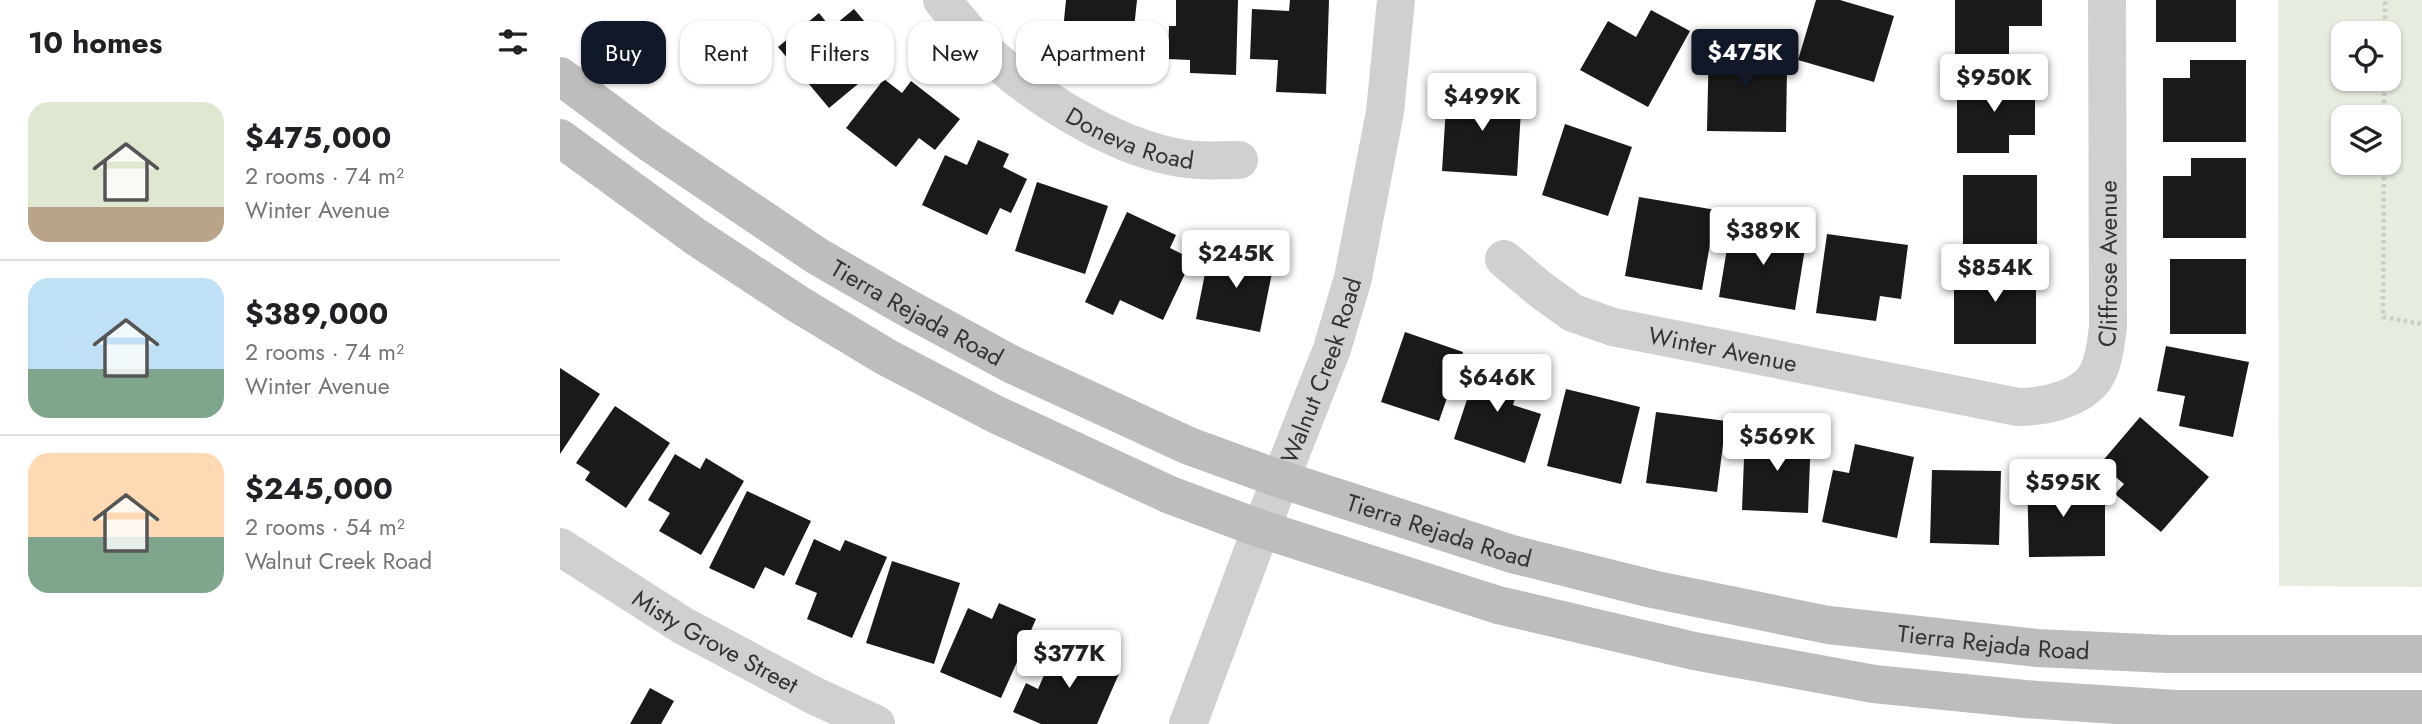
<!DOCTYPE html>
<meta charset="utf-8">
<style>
body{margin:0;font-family:Jost,sans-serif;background:#f2f2f2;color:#202124;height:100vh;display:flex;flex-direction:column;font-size:26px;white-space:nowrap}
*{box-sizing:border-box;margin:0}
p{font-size:23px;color:#757577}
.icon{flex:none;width:38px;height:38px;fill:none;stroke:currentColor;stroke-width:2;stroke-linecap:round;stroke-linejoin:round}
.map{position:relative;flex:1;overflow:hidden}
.side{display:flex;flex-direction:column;background:#fff;width:560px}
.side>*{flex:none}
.banner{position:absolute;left:21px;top:21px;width:665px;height:63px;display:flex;gap:14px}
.tools{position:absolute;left:1771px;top:21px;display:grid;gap:14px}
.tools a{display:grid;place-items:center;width:70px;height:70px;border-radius:14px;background:#fff;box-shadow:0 2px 5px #0004;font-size:35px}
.price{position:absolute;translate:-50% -60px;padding:0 16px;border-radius:7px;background:#fff;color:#222;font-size:23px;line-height:46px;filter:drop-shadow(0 2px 4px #0008)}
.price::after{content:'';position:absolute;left:50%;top:42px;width:21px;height:16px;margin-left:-10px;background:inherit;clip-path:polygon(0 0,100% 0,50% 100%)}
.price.current{background:#111827;color:#fff}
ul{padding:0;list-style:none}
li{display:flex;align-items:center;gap:21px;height:175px;padding:0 28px}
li+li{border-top:2px solid #e0e0e0}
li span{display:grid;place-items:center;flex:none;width:196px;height:140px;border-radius:21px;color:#555}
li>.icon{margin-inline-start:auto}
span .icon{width:84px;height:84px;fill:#fffc;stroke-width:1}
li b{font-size:30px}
h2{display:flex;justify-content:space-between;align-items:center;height:84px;padding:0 28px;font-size:30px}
.pill{padding:0 24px;border-radius:21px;background:#fff;box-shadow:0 2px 5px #0004;font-size:24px;line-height:63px}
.pill.current{background:#111827;color:#fff}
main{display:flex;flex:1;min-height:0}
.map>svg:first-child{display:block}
</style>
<main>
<section class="side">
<h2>10 homes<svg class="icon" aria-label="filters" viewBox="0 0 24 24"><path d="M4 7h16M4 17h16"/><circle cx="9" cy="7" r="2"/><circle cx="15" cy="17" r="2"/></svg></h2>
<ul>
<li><span style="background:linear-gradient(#dfe7d0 75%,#b9a48a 0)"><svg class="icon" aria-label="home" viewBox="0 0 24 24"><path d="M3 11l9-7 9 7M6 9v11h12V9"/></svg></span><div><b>$475,000</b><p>2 rooms · 74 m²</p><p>Winter Avenue</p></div></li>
<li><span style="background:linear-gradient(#bfe0f5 65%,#7fa58c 0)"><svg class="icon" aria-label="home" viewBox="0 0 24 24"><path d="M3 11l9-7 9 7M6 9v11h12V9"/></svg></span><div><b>$389,000</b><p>2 rooms · 74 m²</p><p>Winter Avenue</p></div></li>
<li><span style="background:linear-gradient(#ffd9b3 60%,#7fa58c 0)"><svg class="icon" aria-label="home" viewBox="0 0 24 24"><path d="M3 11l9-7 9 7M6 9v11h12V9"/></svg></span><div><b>$245,000</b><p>2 rooms · 54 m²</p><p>Walnut Creek Road</p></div></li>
</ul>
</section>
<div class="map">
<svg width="1862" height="724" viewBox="0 0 1862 724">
<rect width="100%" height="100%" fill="#fff"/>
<!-- green -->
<path fill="#e6ecdf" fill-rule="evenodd" d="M1718,0H1862V587L1719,586ZM1783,33H1829V79H1783ZM1783,117H1829V163H1783Z"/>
<!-- building -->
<path fill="#1a1a1a" d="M506,0H577L570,66L500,60Z
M616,0H678L676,75L630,73V60L608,59L609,26H616Z
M730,0H769L766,94L716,92L718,60L690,59L692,9L729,11Z
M1256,0H1280L1334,16L1314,82L1238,60Z
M1395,0H1482V26H1449V56H1395Z
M1596,0H1676V42H1596Z
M294,9L333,55L269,108L218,47L259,13L271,28Z
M1091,10L1130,31L1088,107L1020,70L1048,21L1076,37Z
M1149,40L1207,41L1206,67L1227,68L1226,132L1147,131Z
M1630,60H1686V142H1603V78H1630Z
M324,79L342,93L351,81L400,119L375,150L359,138L336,167L286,128Z
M1397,79H1475V135H1449V153H1397Z
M887,90L962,94L957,176L882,171Z
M1005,124L1072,147L1048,216L982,195Z
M418,140L449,154L443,167L467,179L451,213L440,208L427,235L362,205L385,155L407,165Z
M1631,158H1686V238H1603V176H1631Z
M1403,175H1477V245H1403Z
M477,182L548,206L525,274L455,251Z
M1079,197L1156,210L1142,290L1065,276Z
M567,212L616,235L610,248L632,259L603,320L560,300L553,315L525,302Z
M1171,224L1247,236L1235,310L1159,297Z
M1267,234L1348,245L1341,299L1320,296L1316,321L1256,313Z
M673,250L715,258L700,332L636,319L649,253L671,257Z
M1610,259H1686V334H1610Z
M1394,265H1476V344H1394Z
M845,332L903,352L879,421L821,402Z
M1606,346L1689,362L1673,437L1619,426L1625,396L1597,391Z
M920,360L963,374L953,405L981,414L965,463L894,439Z
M0,368L40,394L0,454Z
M1006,389L1080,407L1061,484L987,466Z
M55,406L110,443L66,508L25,480L30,472L16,463Z
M1096,412L1166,421L1157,492L1086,483Z
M1580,417L1649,477L1601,532L1555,494L1564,484L1540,464Z
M1185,433L1251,435L1248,513L1182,510Z
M1295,444L1354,457L1337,538L1262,522L1273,470L1289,473Z
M115,454L140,469L146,458L184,481L141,555L99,531L110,513L88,500Z
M1372,470L1441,471L1439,545L1370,543Z
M1467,473H1513V500H1545V556L1469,557Z
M187,491L251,521L224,576L205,567L194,589L149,568Z
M254,539L280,551L285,540L327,557L292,638L247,619L257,593L235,584Z
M332,561L400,583L374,664L306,643Z
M439,603L476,619L441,698L380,672L408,608L432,619Z
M498,643L561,669L537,724H481L453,712L466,683L478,689Z
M90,688L114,701L101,724H70Z"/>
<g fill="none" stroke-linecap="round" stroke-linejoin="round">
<!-- path -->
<path stroke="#cdcdcd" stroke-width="4.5" stroke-dasharray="3.5 3.5" stroke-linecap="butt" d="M1825,33V0
M1824,117V79
M1824,163L1823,317L1862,324"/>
<!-- minor -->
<g stroke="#d0d0d0" stroke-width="38">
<path id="s1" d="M382,0C400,22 418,46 440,64C487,104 559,148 620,158C639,162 660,160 679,160"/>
<path id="s2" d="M944,259L981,290L1013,313L1053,327L1458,407C1484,407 1527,399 1539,370C1545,357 1546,341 1548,327L1547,0"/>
<path id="s3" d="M0,547L122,625L255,696L316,724"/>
</g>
<!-- tertiary -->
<path stroke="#d0d0d0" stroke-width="38" id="s4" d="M628,724L701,529L772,349L793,278L825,112L836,0"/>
<!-- secondary -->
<g stroke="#bdbdbd" stroke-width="38">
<path id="s5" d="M0,76L90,143L257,256L342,305L451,364L629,446L720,479L952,554L1092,589L1268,625L1477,648L1607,654H1862"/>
<path d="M0,138L136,237L238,304L326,357L435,414L610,495L701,529L938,605L1134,651L1314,684L1465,699L1616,709H1862"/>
</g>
</g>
<g text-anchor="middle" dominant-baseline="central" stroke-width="7" stroke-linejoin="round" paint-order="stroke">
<!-- street labels -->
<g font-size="24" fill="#333" stroke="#fff">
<text stroke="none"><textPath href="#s1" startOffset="238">Doneva Road</textPath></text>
<text stroke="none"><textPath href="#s2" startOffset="744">Cliffrose Avenue</textPath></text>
<text stroke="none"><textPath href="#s5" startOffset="429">Tierra Rejada Road</textPath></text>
<text stroke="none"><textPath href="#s2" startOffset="242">Winter Avenue</textPath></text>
<text stroke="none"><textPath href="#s4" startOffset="378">Walnut Creek Road</textPath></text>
<text stroke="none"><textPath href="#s5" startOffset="996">Tierra Rejada Road</textPath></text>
<text stroke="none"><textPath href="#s3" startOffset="182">Misty Grove Street</textPath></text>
<text stroke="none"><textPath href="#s5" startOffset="1563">Tierra Rejada Road</textPath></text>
</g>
</g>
</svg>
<div class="tools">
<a><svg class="icon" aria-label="locate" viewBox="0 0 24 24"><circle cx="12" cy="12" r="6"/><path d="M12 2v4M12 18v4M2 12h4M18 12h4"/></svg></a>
<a><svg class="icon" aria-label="layers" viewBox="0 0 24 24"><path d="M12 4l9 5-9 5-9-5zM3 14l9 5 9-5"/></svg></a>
</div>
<b class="price current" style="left:1185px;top:89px">$475K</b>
<b class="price" style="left:1434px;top:114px">$950K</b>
<b class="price" style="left:922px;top:133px">$499K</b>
<b class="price" style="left:1203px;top:267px">$389K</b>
<b class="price" style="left:676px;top:290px">$245K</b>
<b class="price" style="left:1435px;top:304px">$854K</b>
<b class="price" style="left:937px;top:414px">$646K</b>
<b class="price" style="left:1217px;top:473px">$569K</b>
<b class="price" style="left:1503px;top:519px">$595K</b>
<b class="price" style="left:509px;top:690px">$377K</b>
<div class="banner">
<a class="pill current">Buy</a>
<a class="pill">Rent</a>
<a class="pill">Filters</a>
<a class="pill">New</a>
<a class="pill">Apartment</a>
</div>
</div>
</main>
